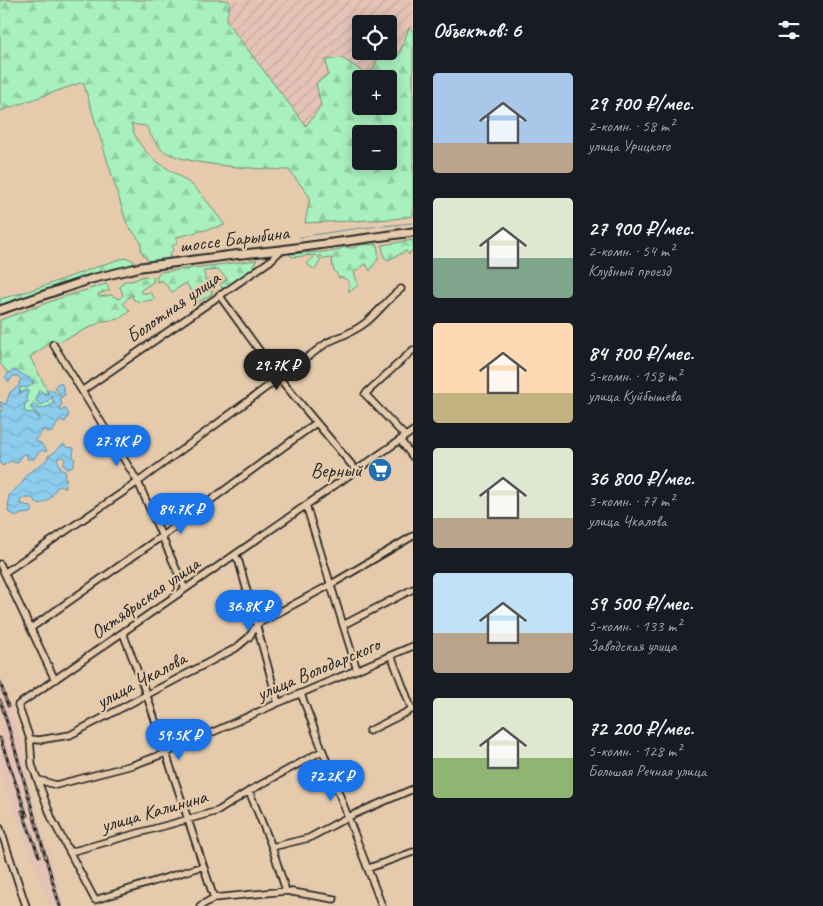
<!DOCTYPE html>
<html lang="ru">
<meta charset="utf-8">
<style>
body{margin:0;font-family:Caveat,sans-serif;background:#20242c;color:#f1f3f6;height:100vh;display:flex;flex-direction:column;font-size:19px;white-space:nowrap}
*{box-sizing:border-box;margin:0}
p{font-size:16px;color:#9ea1a6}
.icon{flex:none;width:28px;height:28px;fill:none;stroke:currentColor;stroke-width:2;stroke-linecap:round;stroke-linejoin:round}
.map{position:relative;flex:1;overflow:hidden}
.details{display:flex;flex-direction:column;background:#171b24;width:410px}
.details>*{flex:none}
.buttons{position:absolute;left:352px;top:15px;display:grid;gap:10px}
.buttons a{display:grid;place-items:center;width:45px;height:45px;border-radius:5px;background:#171b24;box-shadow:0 2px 12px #0003;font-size:25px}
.price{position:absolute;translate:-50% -42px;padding:0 11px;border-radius:18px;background:#1a73e8;color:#fff;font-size:16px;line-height:32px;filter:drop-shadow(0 1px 2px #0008)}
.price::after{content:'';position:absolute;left:50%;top:30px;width:15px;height:11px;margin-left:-8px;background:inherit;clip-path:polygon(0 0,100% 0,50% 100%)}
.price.selected{background:#222;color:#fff}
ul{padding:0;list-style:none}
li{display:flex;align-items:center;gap:15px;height:125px;padding:0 20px}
li span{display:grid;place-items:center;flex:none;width:140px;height:100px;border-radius:5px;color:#555}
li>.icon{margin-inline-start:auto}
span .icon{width:60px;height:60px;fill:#fffc;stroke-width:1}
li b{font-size:21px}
h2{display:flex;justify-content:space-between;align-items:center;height:60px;padding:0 20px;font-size:21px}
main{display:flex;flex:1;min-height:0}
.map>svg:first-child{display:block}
</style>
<main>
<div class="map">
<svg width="413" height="906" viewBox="0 0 413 906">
<defs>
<pattern id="industrial-furrows" width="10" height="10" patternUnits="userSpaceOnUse" patternTransform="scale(1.25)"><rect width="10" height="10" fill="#e4c3b6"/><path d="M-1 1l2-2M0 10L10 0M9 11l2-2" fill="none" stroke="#c4a89d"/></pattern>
<pattern id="forest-firs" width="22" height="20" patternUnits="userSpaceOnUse" patternTransform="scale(1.25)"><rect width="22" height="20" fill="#a8f0bd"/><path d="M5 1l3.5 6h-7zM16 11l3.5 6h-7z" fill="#91cea3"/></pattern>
<pattern id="water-waves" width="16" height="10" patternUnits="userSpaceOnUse" patternTransform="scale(1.25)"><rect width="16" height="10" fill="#8ccced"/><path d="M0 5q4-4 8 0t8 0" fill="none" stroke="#79afcb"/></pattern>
</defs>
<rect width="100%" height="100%" fill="#e5cbac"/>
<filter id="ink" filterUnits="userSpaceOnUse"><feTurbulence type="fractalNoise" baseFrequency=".02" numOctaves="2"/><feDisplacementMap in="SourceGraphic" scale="10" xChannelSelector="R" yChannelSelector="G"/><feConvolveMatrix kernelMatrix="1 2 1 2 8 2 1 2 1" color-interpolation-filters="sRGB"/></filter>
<g filter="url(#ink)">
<!-- built -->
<path fill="#e4c3b6" d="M0,675L22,742L32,796L65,906H50L0,773Z"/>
<!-- industrial -->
<path fill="url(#industrial-furrows)" d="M228,0H413V31L409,28L399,55L391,60L385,51H389V24H361V51H377L379,56L373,70L364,73L342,58L329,75L316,83L321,106L306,126L226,20L230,3Z"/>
<!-- forest -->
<path fill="url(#forest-firs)" stroke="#6a8e74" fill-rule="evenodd" d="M0,0H228L230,3L226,21L306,126L321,106L316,83L328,75L326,60L342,58L364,73L373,70L379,56L377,51H385L391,60L399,55L409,28L413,31V216L393,219L305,223L310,197L289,170C262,169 181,166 161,149C155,144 150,133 146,126L131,124C141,160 167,165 193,186C205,196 215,213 225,225L177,237V243L172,246L173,250L170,253V260L149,262L141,251V242L127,224L83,82L0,111ZM361,79H389V106H361ZM361,134H389V161H361Z
M413,240V251H411L409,255L406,251L388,260L384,257L382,245Z
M377,244C380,262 378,257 370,271L366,264L354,272L358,285L349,292V281L341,277L339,278L333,268L332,258L323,259L321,255L318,257L321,260L315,270L307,264L316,255L292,257L289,254L336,251L344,247L354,248L360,245Z
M128,258L134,261L133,265L106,273L103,272L0,308V299C41,289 80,272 120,259Z
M257,260L253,265L254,269L223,289L220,284L227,279L219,270L204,271L205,280L210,279L215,288L212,290V294L198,302L186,283L172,292L162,280L157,282V275L161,272Z
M144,276L154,277L153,282L141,290V293H151L155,299C147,301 137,304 132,298L133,295H131L123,303L130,311L119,319L103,321L57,343H50L30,357C33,364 48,389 48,395L39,391L36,401L51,396L55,405L40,409L35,404L31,408L40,418L39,420L24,412L25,403L19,393L20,386H30L33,383L25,377L7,372L0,363V320L60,298L106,284L110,290L98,294L99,297L111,295L119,299L123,295L120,287L124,281H132Z"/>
<!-- water -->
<path fill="url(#water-waves)" stroke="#658c9f" d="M13,370C20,372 24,376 30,378L34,383L27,388L20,387L19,393L28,390V393L26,396L28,402L25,403L24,412L34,413L39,419L40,417L31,408L33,404H35L40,409L50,406L52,404H55L51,397L47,402L41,405L36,401L39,390L47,395L48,390L51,389L60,396L61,394L57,391L55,386L58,383L62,384L65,395L60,398L62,404L59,408L61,411L64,409H66L69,415L65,422L60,420L52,432L48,433L47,430H43L41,434L35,439L37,442L41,443L47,450L46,452L42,450L37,454L34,459H27V454H24L17,463L10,461L3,466L0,463V410L2,411V407L0,406V402L6,404L10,392L19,386V382L21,380L18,376H13L9,382L5,377Z
M64,444L66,447L74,448L73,456L75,460L72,467L68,469L63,465L65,458L61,457L57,459L61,469L66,472L64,477L67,479L64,483L66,488L61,486L56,488C51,498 49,502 38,504L32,498H22L20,503L31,507L33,510L31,513L21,514L16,517L13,514L8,512L9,495L22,483L27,474L46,461L48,456C55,454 58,447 64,444Z"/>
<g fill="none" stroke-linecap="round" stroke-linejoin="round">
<!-- stream -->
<path stroke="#658c9f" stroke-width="1" d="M300,237L352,229L413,223"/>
<!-- minor casing -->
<g stroke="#2b2b2b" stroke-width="9">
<path id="minor" d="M219,295L280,379L356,470
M53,344L138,482L185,589
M83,390L270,261L281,250
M405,436L365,394L413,350
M400,440L413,457
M306,505L357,670
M235,555L239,562L278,703
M0,564L55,680
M4,573L138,482L328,342C342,336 358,330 370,319C381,309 389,298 401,289
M343,625L413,589
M31,628L162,536L316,423
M123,633L147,696L214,898
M391,655L412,710
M301,694L382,906
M369,731L413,709
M30,739L39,740L70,735L236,648L249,637L257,624L330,585L413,536
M39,780L56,785L133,765L166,753L278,703L413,646
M249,791L272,847L286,891
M0,828L26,906
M272,847L309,838L348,817L413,789
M70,852L218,811L249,791L322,751
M203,866L95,900L52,819L32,765L30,739L18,705L413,431
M369,868L413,852
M200,906L214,898L286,891L334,899"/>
</g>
<!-- major casing -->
<g stroke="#2b2b2b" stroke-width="11">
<path id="major" d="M0,310L91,279L141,267L233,255L281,250L413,232"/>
</g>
<!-- minor -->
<use href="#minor" stroke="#e5cbac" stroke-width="5.5"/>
<!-- major -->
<use href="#major" stroke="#e5cbac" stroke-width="7"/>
<!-- rail casing -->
<g stroke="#2b2b2b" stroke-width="3">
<path id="rail" d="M0,682L8,706
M0,700C22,768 39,838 60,906
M0,738L27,816
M22,811L39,856"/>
</g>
<!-- rail -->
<use href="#rail" stroke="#e5cbac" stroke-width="1" stroke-dasharray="4" stroke-linecap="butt"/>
</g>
</g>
<!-- icons -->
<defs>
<g id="supermarket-disc" transform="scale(1.25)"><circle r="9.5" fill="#1f6fb2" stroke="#e5cbac"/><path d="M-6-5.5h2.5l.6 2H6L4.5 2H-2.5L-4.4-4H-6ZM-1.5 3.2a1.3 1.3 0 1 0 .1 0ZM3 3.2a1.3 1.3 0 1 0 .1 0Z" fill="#fff"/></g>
</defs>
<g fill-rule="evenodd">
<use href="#supermarket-disc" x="380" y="470"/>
</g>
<g text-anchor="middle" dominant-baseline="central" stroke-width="4.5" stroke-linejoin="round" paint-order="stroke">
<!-- street labels -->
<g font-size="20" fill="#2b2b2b" stroke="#e5cbac">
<text transform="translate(234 239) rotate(-7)">шоссе Барыбина</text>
<text transform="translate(173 307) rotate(-35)">Болотная улица</text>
<text transform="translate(145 598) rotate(-35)">Октябрьская улица</text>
<text transform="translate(318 669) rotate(-23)">улица Володарского</text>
<text transform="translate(141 680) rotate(-28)">улица Чкалова</text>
<text transform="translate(154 811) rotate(-16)">улица Калинина</text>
</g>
<!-- poi labels -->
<g font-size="20" fill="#2b2b2b" stroke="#e5cbac" text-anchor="end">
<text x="362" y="470">Верный</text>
</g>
</g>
</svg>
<div class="buttons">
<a><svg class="icon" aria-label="locate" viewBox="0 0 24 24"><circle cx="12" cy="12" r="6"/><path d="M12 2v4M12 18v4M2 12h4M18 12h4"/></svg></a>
<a>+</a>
<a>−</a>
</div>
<b class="price selected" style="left:277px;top:391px">29.7K ₽</b>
<b class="price" style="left:117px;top:467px">27.9K ₽</b>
<b class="price" style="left:181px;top:535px">84.7K ₽</b>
<b class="price" style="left:249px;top:632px">36.8K ₽</b>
<b class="price" style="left:179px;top:761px">59.5K ₽</b>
<b class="price" style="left:331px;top:802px">72.2K ₽</b>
</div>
<section class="details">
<h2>Объектов: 6<svg class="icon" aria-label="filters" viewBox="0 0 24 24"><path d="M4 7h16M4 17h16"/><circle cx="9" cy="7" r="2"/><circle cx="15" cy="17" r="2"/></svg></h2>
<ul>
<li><span style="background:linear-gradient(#a9c7e8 70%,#b9a48a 0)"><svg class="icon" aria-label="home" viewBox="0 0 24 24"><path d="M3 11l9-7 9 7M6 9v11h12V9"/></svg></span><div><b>29 700 ₽/мес.</b><p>2-комн. · 58 m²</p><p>улица Урицкого</p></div></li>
<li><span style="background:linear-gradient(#dfe7d0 60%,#7fa58c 0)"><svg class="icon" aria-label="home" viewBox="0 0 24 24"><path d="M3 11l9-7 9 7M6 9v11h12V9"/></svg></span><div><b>27 900 ₽/мес.</b><p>2-комн. · 54 m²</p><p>Клубный проезд</p></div></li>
<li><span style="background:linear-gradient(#ffd9b3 70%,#c2b280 0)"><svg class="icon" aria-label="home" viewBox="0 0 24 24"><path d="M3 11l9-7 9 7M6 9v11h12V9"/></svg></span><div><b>84 700 ₽/мес.</b><p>5-комн. · 158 m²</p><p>улица Куйбышева</p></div></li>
<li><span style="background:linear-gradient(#dfe7d0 70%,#b9a48a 0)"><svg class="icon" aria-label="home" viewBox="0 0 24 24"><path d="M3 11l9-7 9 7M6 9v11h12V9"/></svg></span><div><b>36 800 ₽/мес.</b><p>3-комн. · 77 m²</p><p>улица Чкалова</p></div></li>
<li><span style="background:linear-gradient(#bfe0f5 60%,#b9a48a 0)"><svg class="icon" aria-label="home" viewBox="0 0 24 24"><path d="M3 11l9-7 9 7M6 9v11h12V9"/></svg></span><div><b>59 500 ₽/мес.</b><p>5-комн. · 133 m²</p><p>Заводская улица</p></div></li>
<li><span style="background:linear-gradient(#dfe7d0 60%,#8fb573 0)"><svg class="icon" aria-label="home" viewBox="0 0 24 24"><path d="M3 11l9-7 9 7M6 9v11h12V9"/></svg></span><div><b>72 200 ₽/мес.</b><p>5-комн. · 128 m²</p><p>Большая Речная улица</p></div></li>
</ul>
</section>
</main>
